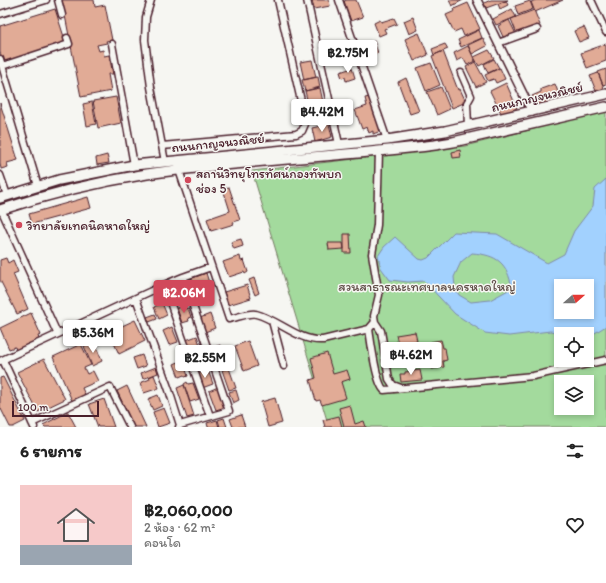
<!DOCTYPE html>
<html lang="th">
<meta charset="utf-8">
<style>
body{margin:0;font-family:Itim,"Playpen Sans Thai",sans-serif;background:#f2f2f2;color:#222;height:100vh;display:flex;flex-direction:column;font-size:15px;white-space:nowrap}
*{box-sizing:border-box;margin:0}
p{font-size:13px;color:#767676}
.icon{flex:none;width:22px;height:22px;fill:none;stroke:currentColor;stroke-width:2;stroke-linecap:round;stroke-linejoin:round}
.map{position:relative;height:427px;overflow:hidden}
.details{display:flex;flex-direction:column;background:#fff;flex:1}
.details>*{flex:none}
.needle{width:26px;rotate:69deg}
.tools{position:absolute;left:554px;top:279px;display:grid;gap:8px}
.tools a{display:grid;place-items:center;width:40px;height:40px;border-radius:0px;background:#fff;box-shadow:0 2px 6px #0003;font-size:20px}
.scale{position:absolute;left:12px;bottom:10px;width:87px;box-sizing:border-box;padding-left:4px;border:2px solid #4a1f2b;border-top:0;font-size:11px;line-height:14px;white-space:nowrap;color:#4a1f2b;-webkit-text-stroke:3px #f6f6f2;paint-order:stroke}
.price{position:absolute;translate:-50% -34px;padding:0 9px;border-radius:4px;background:#fff;color:#222;font-size:13px;line-height:26px;filter:drop-shadow(0 1px 2px #0008)}
.price::after{content:'';position:absolute;left:50%;top:24px;width:12px;height:9px;margin-left:-6px;background:inherit;clip-path:polygon(0 0,100% 0,50% 100%)}
.price.selected{background:#d1495b;color:#fff}
ul{padding:0;list-style:none}
li{display:flex;align-items:center;gap:12px;height:100px;padding:0 20px}
li+li{border-top:1px solid #e0e0e0}
li span{display:grid;place-items:center;flex:none;width:112px;height:80px;border-radius:0px;color:#555}
li>.icon{margin-inline-start:auto}
span .icon{width:48px;height:48px;fill:#fffc;stroke-width:1}
li b{font-size:17px}
h2{display:flex;justify-content:space-between;align-items:center;height:48px;padding:0 20px;font-size:17px}
.map>svg:first-child{display:block}
</style>
<div class="map">
<svg width="606" height="427" viewBox="0 0 606 427">
<rect width="100%" height="100%" fill="#f6f6f2"/>
<filter id="ink" filterUnits="userSpaceOnUse"><feTurbulence type="fractalNoise" baseFrequency=".025" numOctaves="2"/><feDisplacementMap in="SourceGraphic" scale="8" xChannelSelector="R" yChannelSelector="G"/><feConvolveMatrix kernelMatrix="1 2 1 2 8 2 1 2 1" color-interpolation-filters="sRGB"/></filter>
<g filter="url(#ink)">
<!-- green -->
<path fill="#a3da9d" stroke="#767c64" fill-rule="evenodd" d="M606,111V427H329L252,171L465,146ZM561,286H587V312H561ZM561,334H587V360H561ZM561,382H587V408H561Z"/>
<!-- water -->
<path fill="#a2d1fe" stroke="#7f8aaa" fill-rule="evenodd" d="M606,179V326L590,336H587V334H572L550,331L509,336L485,333L455,314L424,281L408,282L390,280L381,268L378,256L384,247L395,237L419,259L423,260L428,258L454,232L497,234L547,263L564,254L574,231L593,206L595,189ZM472,253C498,255 507,263 512,288L490,300L471,302L459,295L455,287L454,277L461,262ZM561,286H587V312H561Z"/>
<!-- building -->
<path fill="#e1ab96" stroke="#4a1f2b" d="M62,0H94L95,7L105,5L112,40L106,41L107,43L97,45L99,51L103,50L104,56L109,55L113,74H108L111,91L81,97Z
M312,0H329L330,6L314,9Z
M347,0H356L363,17L351,21L344,1Z
M449,0H463L452,6Z
M491,0H508L486,8L484,3Z
M536,0H563L535,12L531,2Z
M506,1L508,5L500,9L498,4Z
M530,1L533,9L518,15L515,6Z
M468,3L480,29L464,36L461,29L454,32L446,15L455,11L454,9Z
M55,9L66,43L3,63L0,52V26Z
M512,9L516,17L496,25L493,19Z
M534,10L540,25L517,34L511,19Z
M413,17L418,30L409,34L404,21Z
M394,18L397,24L384,29L386,33L379,36L374,23L380,20L381,22Z
M509,20L516,34L504,39L498,26Z
M584,27L589,38L579,42L574,31Z
M479,30L482,38L461,47L458,40Z
M419,33L428,55L414,61L405,39Z
M483,38L487,46L472,54L468,45Z
M374,41L378,53L365,58L361,46Z
M445,44L448,49L434,55L432,49Z
M606,44V61L587,68L581,53Z
M468,46L475,61L467,65L463,58L457,61L454,53Z
M489,50L494,58L479,66L474,57Z
M443,51L458,90L460,89L466,102L452,108L432,56Z
M494,59L499,68L488,73L484,64Z
M312,60L316,77L304,80L300,62Z
M475,62L486,82L476,87L466,67Z
M431,63L440,85L426,91L417,68Z
M352,68L355,78L346,81L345,77L342,78L340,72Z
M500,68L505,79L496,83L494,79L488,81L485,75Z
M606,69V84L603,85L598,72Z
M598,73L604,88L596,91L590,76Z
M318,77L320,87L305,91L302,80Z
M406,78L419,111L410,114L398,82Z
M506,83L517,108L502,115L490,91Z
M555,84L561,100L537,109L532,96L541,92V89Z
M441,87L450,109L437,115L427,92Z
M320,88L327,121L313,124L305,91Z
M116,97L121,123L98,128L93,101Z
M370,97L381,128H380L381,131L373,134V131L369,133L367,127L362,129L355,110L367,106L365,98Z
M92,102L96,124L87,126L83,104Z
M0,103L18,160L7,163L8,167L1,169L0,164Z
M329,124L332,137L315,142L312,128Z
M460,150L461,157L453,158L452,152Z
M107,155L109,163L97,165L96,158Z
M229,187L240,220L233,222L234,224L211,231L207,219L230,211L223,189Z
M88,197L91,208L32,224L29,214Z
M344,234H350L351,253H344Z
M241,239L243,246L234,249L231,242Z
M328,243H343L344,249L329,250Z
M240,256L241,261L244,260L248,272L245,274L244,272L229,277L223,262Z
M6,258L8,263L13,260L18,272L13,274L28,309L17,314L0,280V260Z
M206,273L210,286L194,291L190,279Z
M254,278L259,293L255,295L249,280Z
M181,285L186,298L176,302L172,289Z
M247,285L251,298L228,305L224,292Z
M203,289L209,304L202,307L196,292Z
M162,303L167,315L159,319L154,307Z
M185,305L186,309L188,308L191,317L188,318L189,321L182,323L177,308Z
M31,313L41,335L38,336L39,339L16,350L15,347L9,349L0,328Z
M155,314L157,319L149,322L147,317Z
M210,314L215,328L205,332L200,318Z
M135,320L145,341L119,354L109,332Z
M172,327L178,342L169,345L163,331Z
M415,332L417,341L398,344L396,335Z
M197,336L202,351L191,354L186,340Z
M441,340L443,348H445L447,360L443,361L444,367L432,369L430,350H431L430,342Z
M88,341L90,345L95,344L102,361L92,366L84,346L86,345L85,342Z
M248,341L257,366L244,371L235,346Z
M81,344L91,365L84,368L87,374L93,371L98,381L82,388L86,397L73,403L53,357Z
M220,345L225,356L223,357L225,361L217,364L211,348Z
M327,353L333,374L347,370L350,379L341,382L346,398L322,405L320,400L316,401L310,380L316,378L311,358Z
M142,355L146,366L137,369L133,358Z
M44,359L65,399L38,412L17,372Z
M185,359L189,369L186,370L188,376L185,377L184,375L179,377L174,364Z
M156,367L158,373L143,379L141,373Z
M229,368L236,388L229,390L222,370Z
M208,370L213,384L202,388L197,374Z
M420,370L422,380L401,382L400,374H405V372Z
M154,375L159,388L144,393L140,383L150,379L149,377Z
M3,377L25,421L13,427H10L0,407V378Z
M187,382L188,384L193,383L199,399L190,402L184,384Z
M184,385L194,416L187,418L177,388Z
M127,386L146,427H134L117,391Z
M218,387L225,407L216,410L209,391Z
M236,390L239,400L233,403L229,392Z
M158,395L162,406L153,410L148,399Z
M275,398L282,423L268,427L261,402Z
M104,399L114,427H98L89,404Z
M350,405L355,424L364,421L366,427H325L323,420L339,416L342,427L344,426L339,408Z
M164,408L170,423L158,427L153,412Z
M68,412L76,427H45L43,425Z
M241,415L245,427H233L230,419Z
M224,418L227,427H220L218,420Z
M217,420L219,427H208L207,423Z"/>
<g fill="none" stroke-linecap="round" stroke-linejoin="round">
<!-- minor casing -->
<g stroke="#4a1f2b" stroke-width="9">
<path id="minor" d="M58,0L62,15
M151,0L146,17L145,40L151,87L165,162
M307,0L339,144
M339,0L387,140
M591,0L606,32
M0,14L46,0
M498,43L537,29
M112,44L134,165
M0,59L38,186
M2,66L69,44L67,38
M461,73L471,96L467,103L468,126
M162,146L296,134L302,131L305,124L304,114L278,0
M379,151L377,225L372,254L379,295L374,316L375,322L381,331L389,379L393,385L401,388
M178,167L229,319C236,318 250,312 256,314C279,320 299,342 323,340L369,329
M0,175L7,195
M1,209L57,333
M164,285L210,416
M136,298L169,390L180,425
M272,321L284,366
M375,322L369,329C371,342 376,383 384,390L533,376L606,360
M3,360L34,427
M0,361L164,285L183,277L211,267
M32,423L110,387L130,427
M179,427L180,425L229,411L183,277"/>
</g>
<!-- tertiary casing -->
<g stroke="#4a1f2b" stroke-width="10">
<path id="tertiary" d="M477,0L532,112"/>
</g>
<!-- primary casing -->
<g stroke="#4a1f2b" stroke-width="12">
<path id="primary" d="M0,198L59,180L134,165L387,140L445,131L606,94
M0,210C48,194 97,182 147,174C242,160 339,157 435,145L453,142L606,107"/>
</g>
<!-- minor -->
<use href="#minor" stroke="#f6f6f2" stroke-width="6"/>
<!-- tertiary -->
<use href="#tertiary" stroke="#f6f6f2" stroke-width="7"/>
<!-- primary -->
<use href="#primary" stroke="#f6f6f2" stroke-width="9"/>
</g>
</g>
<!-- markers -->
<g fill="#d1495b" stroke="#f6f6f2" stroke-width="1.5">
<circle cx="188" cy="180" r="4"/>
<circle cx="19" cy="225" r="4"/>
</g>
<g text-anchor="middle" dominant-baseline="central" stroke-width="3" stroke-linejoin="round" paint-order="stroke">
<!-- street labels -->
<g font-size="13" fill="#4a1f2b" stroke="#f6f6f2">
<text transform="translate(537 97) rotate(-13)">ถนนกาญจนวณิชย์</text>
<text transform="translate(218 143) rotate(-6)">ถนนกาญจนวณิชย์</text>
</g>
<!-- poi labels -->
<g font-size="13" fill="#4a1f2b" stroke="#f6f6f2" text-anchor="start">
<text x="196" y="173">สถานีวิทยุโทรทัศน์กองทัพบก<tspan x="196" dy="15">ช่อง 5</tspan></text>
<text x="27" y="225">วิทยาลัยเทคนิคหาดใหญ่</text>
</g>
<!-- park labels -->
<g font-size="13" fill="#604e48" stroke="#f6f6f2">
<text x="427" y="286">สวนสาธารณะเทศบาลนครหาดใหญ่</text>
</g>
</g>
</svg>
<div class="tools">
<a><svg class="needle" viewBox="-14 -14 28 28"><path d="M0-13l5 13h-10z" fill="#e53935"/><path d="M0 13l5-13h-10z" fill="#767676"/></svg></a>
<a><svg class="icon" aria-label="locate" viewBox="0 0 24 24"><circle cx="12" cy="12" r="6"/><path d="M12 2v4M12 18v4M2 12h4M18 12h4"/></svg></a>
<a><svg class="icon" aria-label="layers" viewBox="0 0 24 24"><path d="M12 4l9 5-9 5-9-5zM3 14l9 5 9-5"/></svg></a>
</div>
<div class="scale">100 m</div>
<b class="price" style="left:348px;top:74px">฿2.75M</b>
<b class="price" style="left:322px;top:133px">฿4.42M</b>
<b class="price selected" style="left:184px;top:314px">฿2.06M</b>
<b class="price" style="left:93px;top:354px">฿5.36M</b>
<b class="price" style="left:411px;top:376px">฿4.62M</b>
<b class="price" style="left:205px;top:379px">฿2.55M</b>
</div>
<section class="details">
<h2>6 รายการ<svg class="icon" aria-label="filters" viewBox="0 0 24 24"><path d="M4 7h16M4 17h16"/><circle cx="9" cy="7" r="2"/><circle cx="15" cy="17" r="2"/></svg></h2>
<ul>
<li><span style="background:linear-gradient(#f6c9c9 75%,#9aa5b1 0)"><svg class="icon" aria-label="home" viewBox="0 0 24 24"><path d="M3 11l9-7 9 7M6 9v11h12V9"/></svg></span><div><b>฿2,060,000</b><p>2 ห้อง · 62 m²</p><p>คอนโด</p></div><svg class="icon" aria-label="heart" viewBox="0 0 24 24"><path d="M12 20l-8-8c-3-5 5-10 8-4 3-6 11-1 8 4z"/></svg></li>
</ul>
</section>
